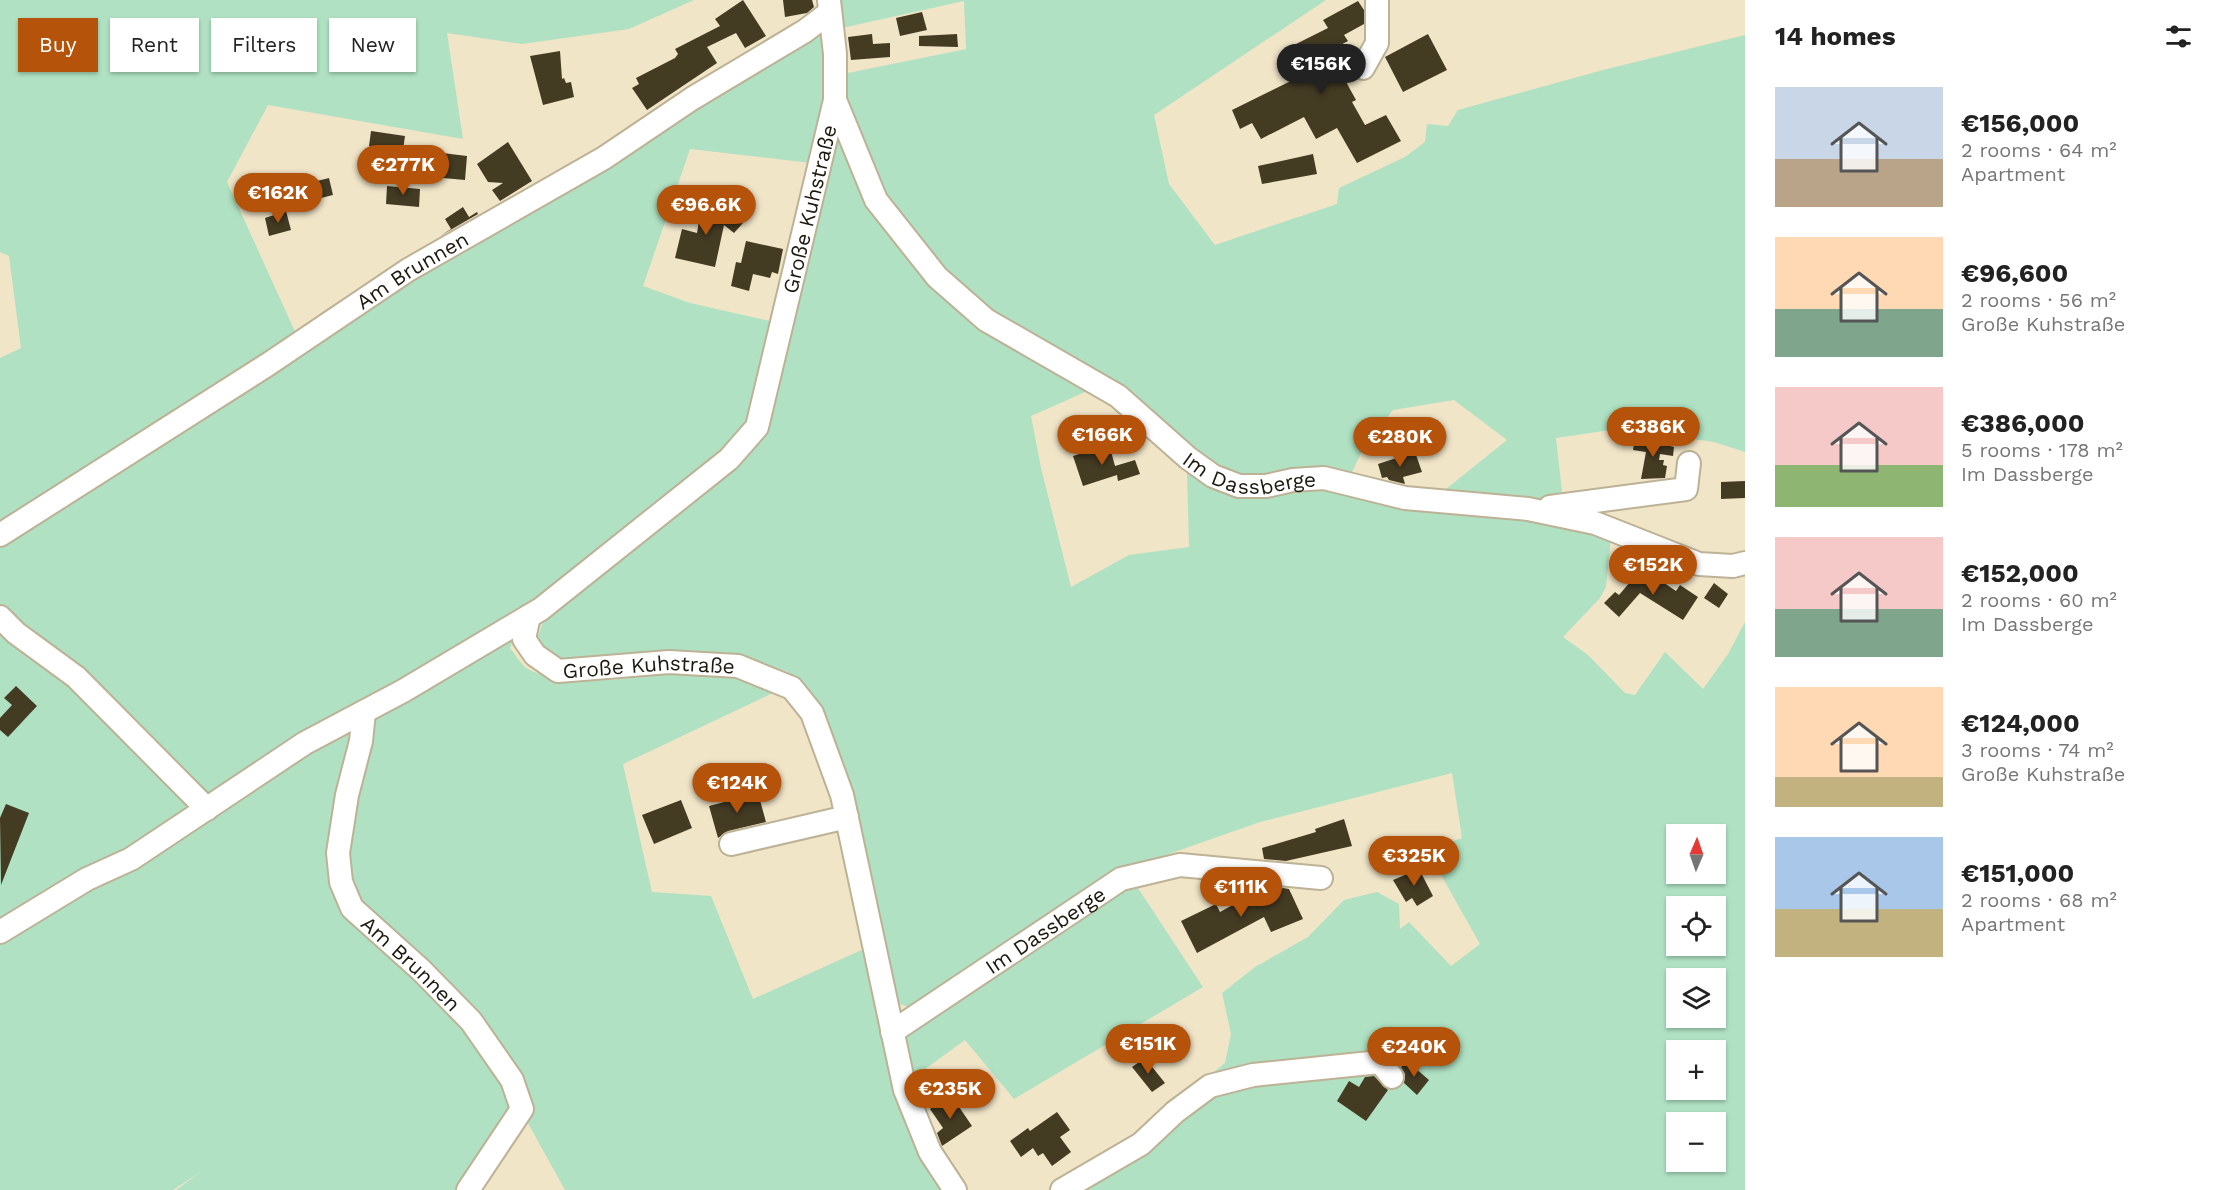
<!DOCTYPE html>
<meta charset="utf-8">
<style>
body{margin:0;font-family:"Work Sans",sans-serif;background:#f2f2f2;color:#222;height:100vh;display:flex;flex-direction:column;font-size:22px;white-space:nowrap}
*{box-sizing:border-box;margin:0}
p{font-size:20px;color:#767676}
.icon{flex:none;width:33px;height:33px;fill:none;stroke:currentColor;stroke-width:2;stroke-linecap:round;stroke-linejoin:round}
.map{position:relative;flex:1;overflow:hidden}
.drawer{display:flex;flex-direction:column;background:#fff;width:480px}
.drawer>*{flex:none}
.guide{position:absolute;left:18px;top:18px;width:570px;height:54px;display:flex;gap:12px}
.needle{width:39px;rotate:2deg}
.fabs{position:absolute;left:1666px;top:824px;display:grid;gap:12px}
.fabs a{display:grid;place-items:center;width:60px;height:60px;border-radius:0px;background:#fff;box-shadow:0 2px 4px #0004;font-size:30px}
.price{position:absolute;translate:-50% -51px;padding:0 14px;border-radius:21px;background:#b45309;color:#fff;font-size:20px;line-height:39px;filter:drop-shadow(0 2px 3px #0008)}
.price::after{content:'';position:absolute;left:50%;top:36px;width:18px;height:14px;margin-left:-9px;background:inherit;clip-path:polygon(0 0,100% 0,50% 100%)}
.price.selected{background:#222;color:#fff}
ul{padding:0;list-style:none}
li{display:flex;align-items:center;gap:18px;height:150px;padding:0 30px}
li span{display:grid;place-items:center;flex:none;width:168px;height:120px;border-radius:0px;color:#555}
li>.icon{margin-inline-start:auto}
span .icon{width:72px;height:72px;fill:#fffc;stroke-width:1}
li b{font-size:26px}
h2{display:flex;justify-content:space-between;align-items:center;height:72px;padding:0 30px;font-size:26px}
.tag{padding:0 21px;border-radius:0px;background:#fff;box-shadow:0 2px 4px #0004;font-size:21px;line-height:54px}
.tag.selected{background:#b45309;color:#fff}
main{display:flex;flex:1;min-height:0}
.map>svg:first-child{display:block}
</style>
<main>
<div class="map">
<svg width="1745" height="1190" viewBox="0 0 1745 1190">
<rect width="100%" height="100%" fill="#f1e5c8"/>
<!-- green -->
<path fill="#afe1c2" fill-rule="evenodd" d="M0,0H694L629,29L522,44L447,33L463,139L268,105L227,182L297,336L827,23L825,104L811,163L690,149L643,286L690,303L774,322L745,432L526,609L510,648C515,654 521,665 528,669C576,697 676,664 735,676C747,678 761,688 773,693L623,764L652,892L711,896L753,999L868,947L942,1190H565L519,1107L459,1190H176L202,1171L173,1190H0V358L21,348L9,256L0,252Z
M837,0H1326L1154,115L1169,184L1215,245L1337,204L1339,188L1405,157L1425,142L1427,124L1448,126L1458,110L1603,70L1745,35V452L1714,442L1685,438L1662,424L1646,421L1617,429L1556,438L1563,501L1532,504L1436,497L1507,440L1454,400L1393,410L1366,443L1349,478H1276L1218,474L991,317L891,213L844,112L843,74L966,49L964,1L842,28Z
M833,129L931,278L1094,388L1031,416L1041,468L1071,587L1129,555L1189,547L1187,472L1228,487L1292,483L1472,508L1611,536L1606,587L1600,598L1563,637L1588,655L1625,693L1635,695L1665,652L1703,689L1728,654L1745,622V1190H1070L1225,1063L1231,1034L1222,993L1255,967L1308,937L1344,900L1377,892L1399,904L1400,929L1409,922L1451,966L1480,944L1427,850L1462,838L1452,773L1260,822L1123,870L917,1010L900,1004L892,990L814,701L786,671L737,657L573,665L543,652L538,636L544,619L742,457ZM1677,834H1716V873H1677ZM1677,906H1716V945H1677ZM1677,978H1716V1017H1677ZM1677,1050H1716V1089H1677ZM1677,1122H1716V1161H1677Z
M1132,879L1203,987L1014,1099L965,1040L910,1080L902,1042L916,1029Z"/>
<!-- building -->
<path fill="#443b23" d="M743,0L766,36L745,48L736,33L707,47L717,63L647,110L632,88L639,84L636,78L675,58L678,54L675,49L720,26L715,19Z
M783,0H812L814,7L807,13L785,17Z
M1358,1L1364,10V24L1344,35L1348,41L1329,51L1356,100L1352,102L1365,125L1386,115L1401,141L1357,163L1337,128L1316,139L1304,117L1261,139L1252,123L1240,129L1232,110L1305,74L1292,46L1328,28L1323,20Z
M922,12L927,30L900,36L896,18Z
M872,34L873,44L890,43V57L851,60L848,37Z
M957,34L958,47L919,46V36Z
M1428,34L1447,70L1403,92L1385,57Z
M560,51L562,79L564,78L566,83L571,82L574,97L543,105L530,56Z
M371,131L405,136L403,150L369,146Z
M508,142L532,181L500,201L492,190L503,183L488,182L477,164Z
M434,152L467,156L465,180L432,177Z
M1313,154L1317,174L1262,184L1258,166Z
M329,178L333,195L321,198L317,181Z
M387,186L420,189L419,207L386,204Z
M710,202L743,223L734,233L724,225L715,267L675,258L682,229L697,233L702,203L708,205Z
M463,207L469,217L477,212L478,214L440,236L451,229L445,219Z
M286,211L291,230L269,236L265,218Z
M746,241L783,249L778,274L772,272L770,278L753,274L749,291L731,286L736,262L741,263Z
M1635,438L1674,447L1673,456L1660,454L1659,460H1664L1663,465L1667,466L1665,478L1641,479L1646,452L1633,450Z
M1109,444L1115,466L1135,460L1140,474L1118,481L1117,475L1083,486L1073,456Z
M1415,452L1422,472L1403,477L1405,484L1389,480L1387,477L1382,478L1378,464Z
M1745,481V498L1721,499V482Z
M1642,568L1676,591L1680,585L1698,597L1683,620L1640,593L1619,617L1604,603L1615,592L1619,595Z
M1714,583L1728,594L1719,608L1704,598Z
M16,686L37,706L8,737L0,730V718L12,705L4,698Z
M758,793L766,822L728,831L718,838L709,806Z
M681,800L692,828L654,844L642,815Z
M6,804L29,813L1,885L0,818Z
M1344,819L1352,846L1286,861L1264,859L1262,848L1316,832L1315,829Z
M1419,869L1433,896L1417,906L1412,898L1406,902L1393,880Z
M1283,888L1289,889L1303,919L1271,932L1264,917L1197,953L1181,921L1216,904L1220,912L1249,896L1252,901Z
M1145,1058L1165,1083L1152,1092L1132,1067Z
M1407,1061L1429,1080L1417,1095L1404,1083L1405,1074L1401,1067Z
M1374,1076L1388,1090L1366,1121L1337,1101L1349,1081L1359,1087L1365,1077Z
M951,1095L972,1126L942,1146L937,1133L943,1128L930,1109Z
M1057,1112L1070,1130L1060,1137L1071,1152L1052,1166L1043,1153L1038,1156L1033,1148L1021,1157L1010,1141L1028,1128L1030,1131Z"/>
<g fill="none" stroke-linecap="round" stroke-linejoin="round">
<!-- minor casing -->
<g stroke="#bdb296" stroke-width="26">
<g id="minor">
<path d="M1363,68L1377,43V0"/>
<path id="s1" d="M835,100L876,200L937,277L986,320L1118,396L1188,458L1213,476L1239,486H1266L1293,480L1324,478L1405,498L1528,509L1595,523L1699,564L1733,566L1745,563"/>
<path d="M1550,507L1686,489L1689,463"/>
<path id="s2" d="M0,535L267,365L408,270L604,158L693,98L805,31L830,12"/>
<path id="s3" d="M529,616L524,639L535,655L558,671L669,662L738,666L792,688L812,713L842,795L905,1090L930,1152L955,1190"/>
<path d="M0,617L16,633L76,677L207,809"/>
<path id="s4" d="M364,712L361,741L347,795L338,853L341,882L352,908L421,970L471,1021L512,1080L522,1109L468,1190"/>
<path d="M731,844L847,817"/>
<path id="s5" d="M0,932L87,879L131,859L305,743L403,691L541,609L729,459L757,427L835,100V54L829,0"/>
<path id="s6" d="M892,1032L1121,879L1180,865L1321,878"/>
<path d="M1062,1190L1141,1144L1175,1112L1210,1086L1253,1075L1380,1062L1392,1077"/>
</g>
</g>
<!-- minor -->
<use href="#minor" stroke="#fff" stroke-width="22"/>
</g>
<g text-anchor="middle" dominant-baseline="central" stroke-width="6" stroke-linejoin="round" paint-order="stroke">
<!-- street labels -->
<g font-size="21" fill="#1d190f" stroke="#fff">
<text stroke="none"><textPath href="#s5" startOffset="1138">Große Kuhstraße</textPath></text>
<text stroke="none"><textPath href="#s2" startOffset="490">Am Brunnen</textPath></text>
<text stroke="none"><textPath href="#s1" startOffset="584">Im Dassberge</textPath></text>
<text stroke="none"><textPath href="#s3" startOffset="162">Große Kuhstraße</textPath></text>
<text stroke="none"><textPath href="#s6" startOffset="184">Im Dassberge</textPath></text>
<text stroke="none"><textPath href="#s4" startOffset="282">Am Brunnen</textPath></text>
</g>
</g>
</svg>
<div class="fabs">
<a><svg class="needle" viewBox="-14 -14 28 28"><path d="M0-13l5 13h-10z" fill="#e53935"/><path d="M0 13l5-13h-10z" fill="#767676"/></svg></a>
<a><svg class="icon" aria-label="locate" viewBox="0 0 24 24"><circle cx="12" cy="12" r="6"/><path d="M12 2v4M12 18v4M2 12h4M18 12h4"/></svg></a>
<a><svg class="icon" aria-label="layers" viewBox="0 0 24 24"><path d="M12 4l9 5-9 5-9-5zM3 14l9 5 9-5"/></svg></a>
<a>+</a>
<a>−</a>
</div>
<b class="price selected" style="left:1321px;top:95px">€156K</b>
<b class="price" style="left:403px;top:196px">€277K</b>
<b class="price" style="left:278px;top:224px">€162K</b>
<b class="price" style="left:706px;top:236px">€96.6K</b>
<b class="price" style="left:1653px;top:458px">€386K</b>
<b class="price" style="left:1102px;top:466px">€166K</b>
<b class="price" style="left:1400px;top:468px">€280K</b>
<b class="price" style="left:1653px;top:596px">€152K</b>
<b class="price" style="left:737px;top:814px">€124K</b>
<b class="price" style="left:1414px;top:887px">€325K</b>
<b class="price" style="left:1241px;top:918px">€111K</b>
<b class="price" style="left:1148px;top:1075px">€151K</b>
<b class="price" style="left:1414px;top:1078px">€240K</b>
<b class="price" style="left:950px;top:1120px">€235K</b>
<div class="guide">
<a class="tag selected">Buy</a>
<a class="tag">Rent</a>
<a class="tag">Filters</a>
<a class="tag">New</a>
</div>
</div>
<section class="drawer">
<h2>14 homes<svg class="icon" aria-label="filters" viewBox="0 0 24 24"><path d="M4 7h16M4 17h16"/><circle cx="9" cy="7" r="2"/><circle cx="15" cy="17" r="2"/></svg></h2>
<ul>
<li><span style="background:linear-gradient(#c9d6e8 60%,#b9a48a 0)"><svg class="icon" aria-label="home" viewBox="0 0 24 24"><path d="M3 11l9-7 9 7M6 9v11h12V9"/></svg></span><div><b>€156,000</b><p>2 rooms · 64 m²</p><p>Apartment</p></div></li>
<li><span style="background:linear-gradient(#ffd9b3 60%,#7fa58c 0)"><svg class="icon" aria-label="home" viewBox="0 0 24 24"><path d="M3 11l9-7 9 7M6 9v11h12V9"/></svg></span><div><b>€96,600</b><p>2 rooms · 56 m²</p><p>Große Kuhstraße</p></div></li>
<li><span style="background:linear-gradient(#f6c9c9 65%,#8fb573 0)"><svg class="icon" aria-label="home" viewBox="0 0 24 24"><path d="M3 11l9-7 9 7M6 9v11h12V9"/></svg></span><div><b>€386,000</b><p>5 rooms · 178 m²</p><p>Im Dassberge</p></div></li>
<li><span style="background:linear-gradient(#f6c9c9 60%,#7fa58c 0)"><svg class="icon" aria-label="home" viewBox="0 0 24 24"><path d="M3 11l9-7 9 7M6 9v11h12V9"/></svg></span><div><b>€152,000</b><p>2 rooms · 60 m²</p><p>Im Dassberge</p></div></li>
<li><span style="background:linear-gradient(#ffd9b3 75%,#c2b280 0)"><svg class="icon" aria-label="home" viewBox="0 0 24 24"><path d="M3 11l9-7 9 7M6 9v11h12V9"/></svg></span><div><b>€124,000</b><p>3 rooms · 74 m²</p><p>Große Kuhstraße</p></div></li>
<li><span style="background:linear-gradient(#a9c7e8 60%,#c2b280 0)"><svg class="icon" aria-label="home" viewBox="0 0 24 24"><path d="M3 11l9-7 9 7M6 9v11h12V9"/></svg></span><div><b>€151,000</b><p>2 rooms · 68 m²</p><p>Apartment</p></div></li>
</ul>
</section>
</main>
